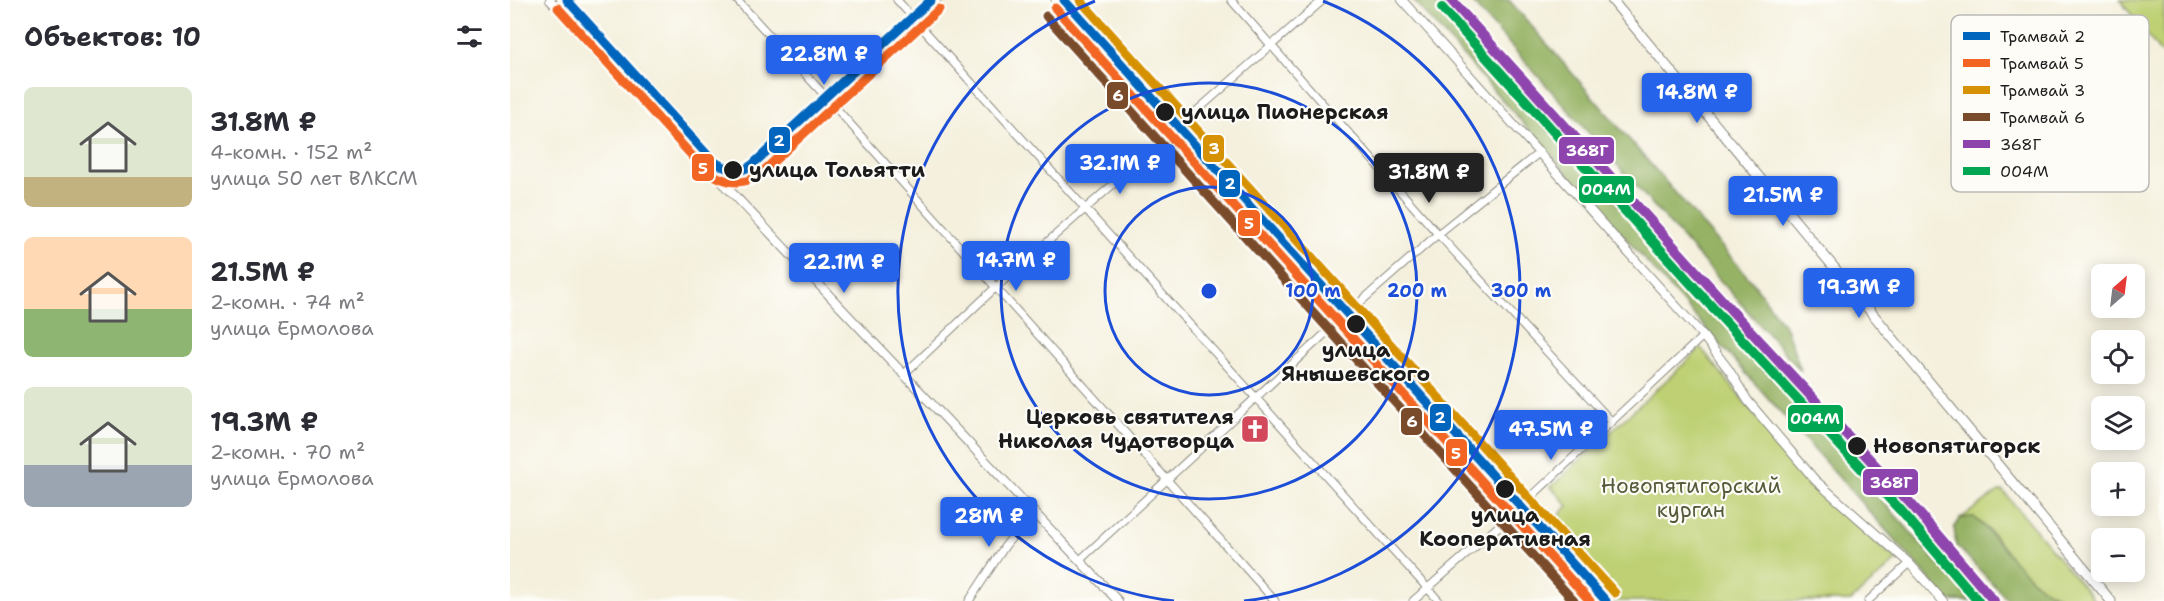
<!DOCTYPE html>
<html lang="ru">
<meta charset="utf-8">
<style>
body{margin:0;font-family:"Shantell Sans",sans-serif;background:#f2f2f3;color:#2b2b33;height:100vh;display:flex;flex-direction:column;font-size:22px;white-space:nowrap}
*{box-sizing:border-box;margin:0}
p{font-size:20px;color:#7c7c81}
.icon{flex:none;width:33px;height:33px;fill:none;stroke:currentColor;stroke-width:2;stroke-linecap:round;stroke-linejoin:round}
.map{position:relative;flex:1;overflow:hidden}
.details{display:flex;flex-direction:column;background:#fff;width:510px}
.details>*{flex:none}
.needle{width:39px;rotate:28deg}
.tools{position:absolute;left:1581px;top:264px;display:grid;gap:12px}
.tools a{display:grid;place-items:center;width:54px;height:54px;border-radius:9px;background:#fff;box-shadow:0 3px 15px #0003;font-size:30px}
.price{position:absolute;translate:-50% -51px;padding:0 14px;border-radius:6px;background:#2563eb;color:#fff;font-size:20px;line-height:39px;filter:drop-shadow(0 2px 3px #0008)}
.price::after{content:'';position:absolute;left:50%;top:36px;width:18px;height:14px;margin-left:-9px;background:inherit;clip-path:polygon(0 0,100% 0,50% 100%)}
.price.on{background:#222;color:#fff}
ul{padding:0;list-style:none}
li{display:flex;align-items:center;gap:18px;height:150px;padding:0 24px}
li span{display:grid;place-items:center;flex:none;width:168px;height:120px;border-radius:9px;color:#555}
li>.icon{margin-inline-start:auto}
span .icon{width:72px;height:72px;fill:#fffc;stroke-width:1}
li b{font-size:26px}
h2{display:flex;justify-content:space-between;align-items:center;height:72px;padding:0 24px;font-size:26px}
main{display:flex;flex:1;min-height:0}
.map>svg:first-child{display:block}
</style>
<main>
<section class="details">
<h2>Объектов: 10<svg class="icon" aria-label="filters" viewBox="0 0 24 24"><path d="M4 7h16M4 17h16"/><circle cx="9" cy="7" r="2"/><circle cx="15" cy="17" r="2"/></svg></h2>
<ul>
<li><span style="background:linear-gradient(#dfe7d0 75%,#c2b280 0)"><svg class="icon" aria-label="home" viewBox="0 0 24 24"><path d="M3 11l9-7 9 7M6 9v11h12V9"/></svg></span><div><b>31.8M ₽</b><p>4-комн. · 152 m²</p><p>улица 50 лет ВЛКСМ</p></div></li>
<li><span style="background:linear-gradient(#ffd9b3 60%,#8fb573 0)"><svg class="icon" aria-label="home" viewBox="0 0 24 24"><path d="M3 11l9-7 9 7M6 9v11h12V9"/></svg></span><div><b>21.5M ₽</b><p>2-комн. · 74 m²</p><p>улица Ермолова</p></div></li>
<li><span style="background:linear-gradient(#dfe7d0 65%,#9aa5b1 0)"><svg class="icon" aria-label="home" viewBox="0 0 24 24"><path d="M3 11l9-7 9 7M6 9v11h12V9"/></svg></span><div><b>19.3M ₽</b><p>2-комн. · 70 m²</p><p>улица Ермолова</p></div></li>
</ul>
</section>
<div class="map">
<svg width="1654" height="601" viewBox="0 0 1654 601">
<rect width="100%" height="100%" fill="#fdfcf7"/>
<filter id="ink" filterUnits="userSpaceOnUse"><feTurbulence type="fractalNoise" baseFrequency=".0167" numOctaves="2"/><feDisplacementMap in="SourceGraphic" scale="12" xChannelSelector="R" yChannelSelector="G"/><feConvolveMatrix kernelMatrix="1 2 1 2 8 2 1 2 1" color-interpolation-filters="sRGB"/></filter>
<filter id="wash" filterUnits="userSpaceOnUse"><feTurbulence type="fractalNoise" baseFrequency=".008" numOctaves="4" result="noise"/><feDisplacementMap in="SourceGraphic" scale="24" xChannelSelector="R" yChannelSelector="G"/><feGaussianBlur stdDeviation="1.35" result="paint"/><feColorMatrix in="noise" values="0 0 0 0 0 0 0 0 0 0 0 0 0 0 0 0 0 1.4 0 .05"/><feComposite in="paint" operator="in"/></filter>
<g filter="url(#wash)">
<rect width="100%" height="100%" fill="#f4f0dd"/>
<!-- green -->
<path fill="#bed073" stroke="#6d7648" stroke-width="1.5" d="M1610,0H1654V57Z
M1191,348L1304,488L1387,560L1341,601H1104L1036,527L1058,506L1041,487Z
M1489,491H1493L1585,601H1556L1530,587L1506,564L1480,531L1464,517L1451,518Z"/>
<!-- forest -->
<path fill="#96b265" stroke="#596740" stroke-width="1.5" d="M903,0H926L1462,601H1439Z
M960,0H999L1244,284L1276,328L1291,371Z
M1464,517C1487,538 1504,564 1528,585C1536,592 1548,593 1556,601H1499L1446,545L1444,528L1451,518Z"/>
</g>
<g filter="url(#ink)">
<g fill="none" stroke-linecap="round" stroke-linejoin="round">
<!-- minor casing -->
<g stroke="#88867c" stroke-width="9">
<path id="minor" d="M227,0L318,99L765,601
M387,0L929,601
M545,0L1087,601
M721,0L928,234L1102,422
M216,188L427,0
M393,375L485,288L813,0
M570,560L831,319L928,234L1030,152
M459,601L495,546L522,512
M903,601L1006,511L1193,336
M1358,601L1399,563"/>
</g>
<!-- tertiary casing -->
<g stroke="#88867c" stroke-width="10">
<path id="tertiary" d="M40,0L608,601
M892,0L1193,336L1219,370L1238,401L1305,480L1399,563L1433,601"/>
</g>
<!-- secondary casing -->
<g stroke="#88867c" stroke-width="11">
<path id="secondary" d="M1102,0L1601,601"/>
</g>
<!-- minor -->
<use href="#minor" stroke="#fff" stroke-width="7"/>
<!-- tertiary -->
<use href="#tertiary" stroke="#fff" stroke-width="8"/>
<!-- secondary -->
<use href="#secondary" stroke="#fff" stroke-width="9"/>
<!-- rail-1 casing -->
<g stroke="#fdfcf7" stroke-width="15">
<path id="rail-1" d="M941,0L1221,310L1402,505L1484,601"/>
</g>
<!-- rail-2 casing -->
<g stroke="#fdfcf7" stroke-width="15">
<path id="rail-2" d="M932,8L1212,318L1393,513L1468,601"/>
</g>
<!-- rail-1 -->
<use href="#rail-1" stroke="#8e44ad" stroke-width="10"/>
<!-- rail-2 -->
<use href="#rail-2" stroke="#00a651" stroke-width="10"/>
<!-- tram-1 casing -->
<g stroke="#fdfcf7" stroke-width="14">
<path id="tram-1" d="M57,0L202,160C215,169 228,175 242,165L421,0
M554,0L1096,601"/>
</g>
<!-- tram-2 casing -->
<g stroke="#fdfcf7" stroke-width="14">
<path id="tram-2" d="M48,8L194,169C212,182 231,188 250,174L429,9
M545,8L1080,601"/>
</g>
<!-- tram-3 casing -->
<g stroke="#fdfcf7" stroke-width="14">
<path id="tram-3" d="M570,0L1105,593"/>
</g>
<!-- tram-4 casing -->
<g stroke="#fdfcf7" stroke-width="14">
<path id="tram-4" d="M536,16L1064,601"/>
</g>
<!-- tram-1 -->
<use href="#tram-1" stroke="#0065bd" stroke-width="9"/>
<!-- tram-2 -->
<use href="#tram-2" stroke="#f26522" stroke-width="9"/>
<!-- tram-3 -->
<use href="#tram-3" stroke="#d69104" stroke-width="9"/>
<!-- tram-4 -->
<use href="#tram-4" stroke="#7a4b2a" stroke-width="9"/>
</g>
</g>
<!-- distance rings -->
<g fill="none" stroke="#1d4ed8" stroke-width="3">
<circle cx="699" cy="291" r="104"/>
<circle cx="699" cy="291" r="208"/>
<path d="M664 601A312 312 0 0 1 585 1M813 1A312 312 0 0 1 734 601"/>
</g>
<!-- icons -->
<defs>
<g id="church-square" transform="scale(1.5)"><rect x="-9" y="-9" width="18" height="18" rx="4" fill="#d1495b" stroke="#fdfcf7"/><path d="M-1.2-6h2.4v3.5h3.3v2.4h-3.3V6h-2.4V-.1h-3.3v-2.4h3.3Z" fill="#fff"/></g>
</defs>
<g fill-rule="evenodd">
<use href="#church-square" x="745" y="429"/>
</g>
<!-- markers -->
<g fill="#1c1c1c" stroke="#fdfcf7" stroke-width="2">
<circle cx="655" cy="112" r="10"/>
<circle cx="223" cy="170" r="10"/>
<circle cx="846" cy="324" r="10"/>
<circle cx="1347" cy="446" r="10"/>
<circle cx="995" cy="489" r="10"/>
</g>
<g text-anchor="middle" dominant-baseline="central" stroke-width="4.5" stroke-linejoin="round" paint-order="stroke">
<!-- stop labels -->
<g font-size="21" font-weight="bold" fill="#1c1c1c" stroke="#fdfcf7" text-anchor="start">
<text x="671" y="112">улица Пионерская</text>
<text x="239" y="170">улица Тольятти</text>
<text x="846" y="350" text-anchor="middle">улица<tspan x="846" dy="24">Янышевского</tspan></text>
<text x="1363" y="446">Новопятигорск</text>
<text x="995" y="515" text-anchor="middle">улица<tspan x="995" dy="24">Кооперативная</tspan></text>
</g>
<!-- poi labels -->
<g font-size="21" font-weight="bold" fill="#1c1c1c" stroke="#fdfcf7" text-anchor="end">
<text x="724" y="417">Церковь святителя<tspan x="724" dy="24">Николая Чудотворца</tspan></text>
</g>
<!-- park labels -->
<g font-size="21" fill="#555b3a" stroke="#fdfcf7">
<text x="1181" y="486">Новопятигорский<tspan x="1181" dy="24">курган</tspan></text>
</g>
</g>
<!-- legend -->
<rect x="1441" y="15" width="198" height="177" rx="9" fill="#fdfcf7" stroke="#bab9b5" stroke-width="1.5"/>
<rect x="1453" y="32" width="27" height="8" fill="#0065bd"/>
<rect x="1453" y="59" width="27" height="8" fill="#f26522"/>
<rect x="1453" y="86" width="27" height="8" fill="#d69104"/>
<rect x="1453" y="113" width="27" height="8" fill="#7a4b2a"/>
<rect x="1453" y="140" width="27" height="8" fill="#8e44ad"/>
<rect x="1453" y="167" width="27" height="8" fill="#00a651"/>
<g font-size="16" fill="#1c1c1c">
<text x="1490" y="42">Трамвай 2</text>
<text x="1490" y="69">Трамвай 5</text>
<text x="1490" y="96">Трамвай 3</text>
<text x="1490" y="123">Трамвай 6</text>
<text x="1490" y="150">368Г</text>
<text x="1490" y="177">004М</text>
</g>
<circle cx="699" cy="291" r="9" fill="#1d4ed8" stroke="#fdfcf7" stroke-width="3"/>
<g font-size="18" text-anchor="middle" font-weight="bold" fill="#1d4ed8" stroke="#fdfcf7" stroke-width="4.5" stroke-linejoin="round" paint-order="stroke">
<text x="803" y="297">100 m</text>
<text x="907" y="297">200 m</text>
<text x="1011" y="297">300 m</text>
</g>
<g stroke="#fdfcf7" stroke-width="2">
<rect x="596" y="81" width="23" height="29" rx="6" fill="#7a4b2a"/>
<rect x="258" y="126" width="23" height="28" rx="6" fill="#0065bd"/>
<rect x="692" y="134" width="23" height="29" rx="6" fill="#d69104"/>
<rect x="1048" y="136" width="57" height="29" rx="6" fill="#8e44ad"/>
<rect x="181" y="153" width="24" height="29" rx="6" fill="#f26522"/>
<rect x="708" y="169" width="23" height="29" rx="6" fill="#0065bd"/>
<rect x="1068" y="175" width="57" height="29" rx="6" fill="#00a651"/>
<rect x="727" y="209" width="24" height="28" rx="6" fill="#f26522"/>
<rect x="919" y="403" width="23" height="29" rx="6" fill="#0065bd"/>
<rect x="1277" y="404" width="57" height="29" rx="6" fill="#00a651"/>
<rect x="890" y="407" width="23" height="29" rx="6" fill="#7a4b2a"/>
<rect x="935" y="438" width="23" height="29" rx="6" fill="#f26522"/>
<rect x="1352" y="468" width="57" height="28" rx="6" fill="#8e44ad"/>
</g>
<g font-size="16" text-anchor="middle" font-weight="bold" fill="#fff">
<text x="608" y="101">6</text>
<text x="269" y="146">2</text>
<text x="704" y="154">3</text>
<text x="1077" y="156">368Г</text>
<text x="193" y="174">5</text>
<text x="720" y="189">2</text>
<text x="1096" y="195">004М</text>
<text x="739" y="229">5</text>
<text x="930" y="423">2</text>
<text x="1305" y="424">004М</text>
<text x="902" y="427">6</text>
<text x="946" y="459">5</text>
<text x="1381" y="488">368Г</text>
</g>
</svg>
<div class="tools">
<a><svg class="needle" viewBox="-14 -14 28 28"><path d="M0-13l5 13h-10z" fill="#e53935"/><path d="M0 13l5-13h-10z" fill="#7c7c81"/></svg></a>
<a><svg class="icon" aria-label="locate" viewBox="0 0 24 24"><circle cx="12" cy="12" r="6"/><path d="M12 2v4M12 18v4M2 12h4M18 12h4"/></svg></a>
<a><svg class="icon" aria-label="layers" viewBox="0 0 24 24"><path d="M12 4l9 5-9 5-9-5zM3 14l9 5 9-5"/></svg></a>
<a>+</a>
<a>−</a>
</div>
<b class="price" style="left:314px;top:86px">22.8M ₽</b>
<b class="price" style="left:1187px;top:124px">14.8M ₽</b>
<b class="price" style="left:610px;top:195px">32.1M ₽</b>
<b class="price on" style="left:919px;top:204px">31.8M ₽</b>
<b class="price" style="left:1273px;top:227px">21.5M ₽</b>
<b class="price" style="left:506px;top:292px">14.7M ₽</b>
<b class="price" style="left:334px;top:294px">22.1M ₽</b>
<b class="price" style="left:1349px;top:319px">19.3M ₽</b>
<b class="price" style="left:1041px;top:461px">47.5M ₽</b>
<b class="price" style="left:479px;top:548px">28M ₽</b>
</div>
</main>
